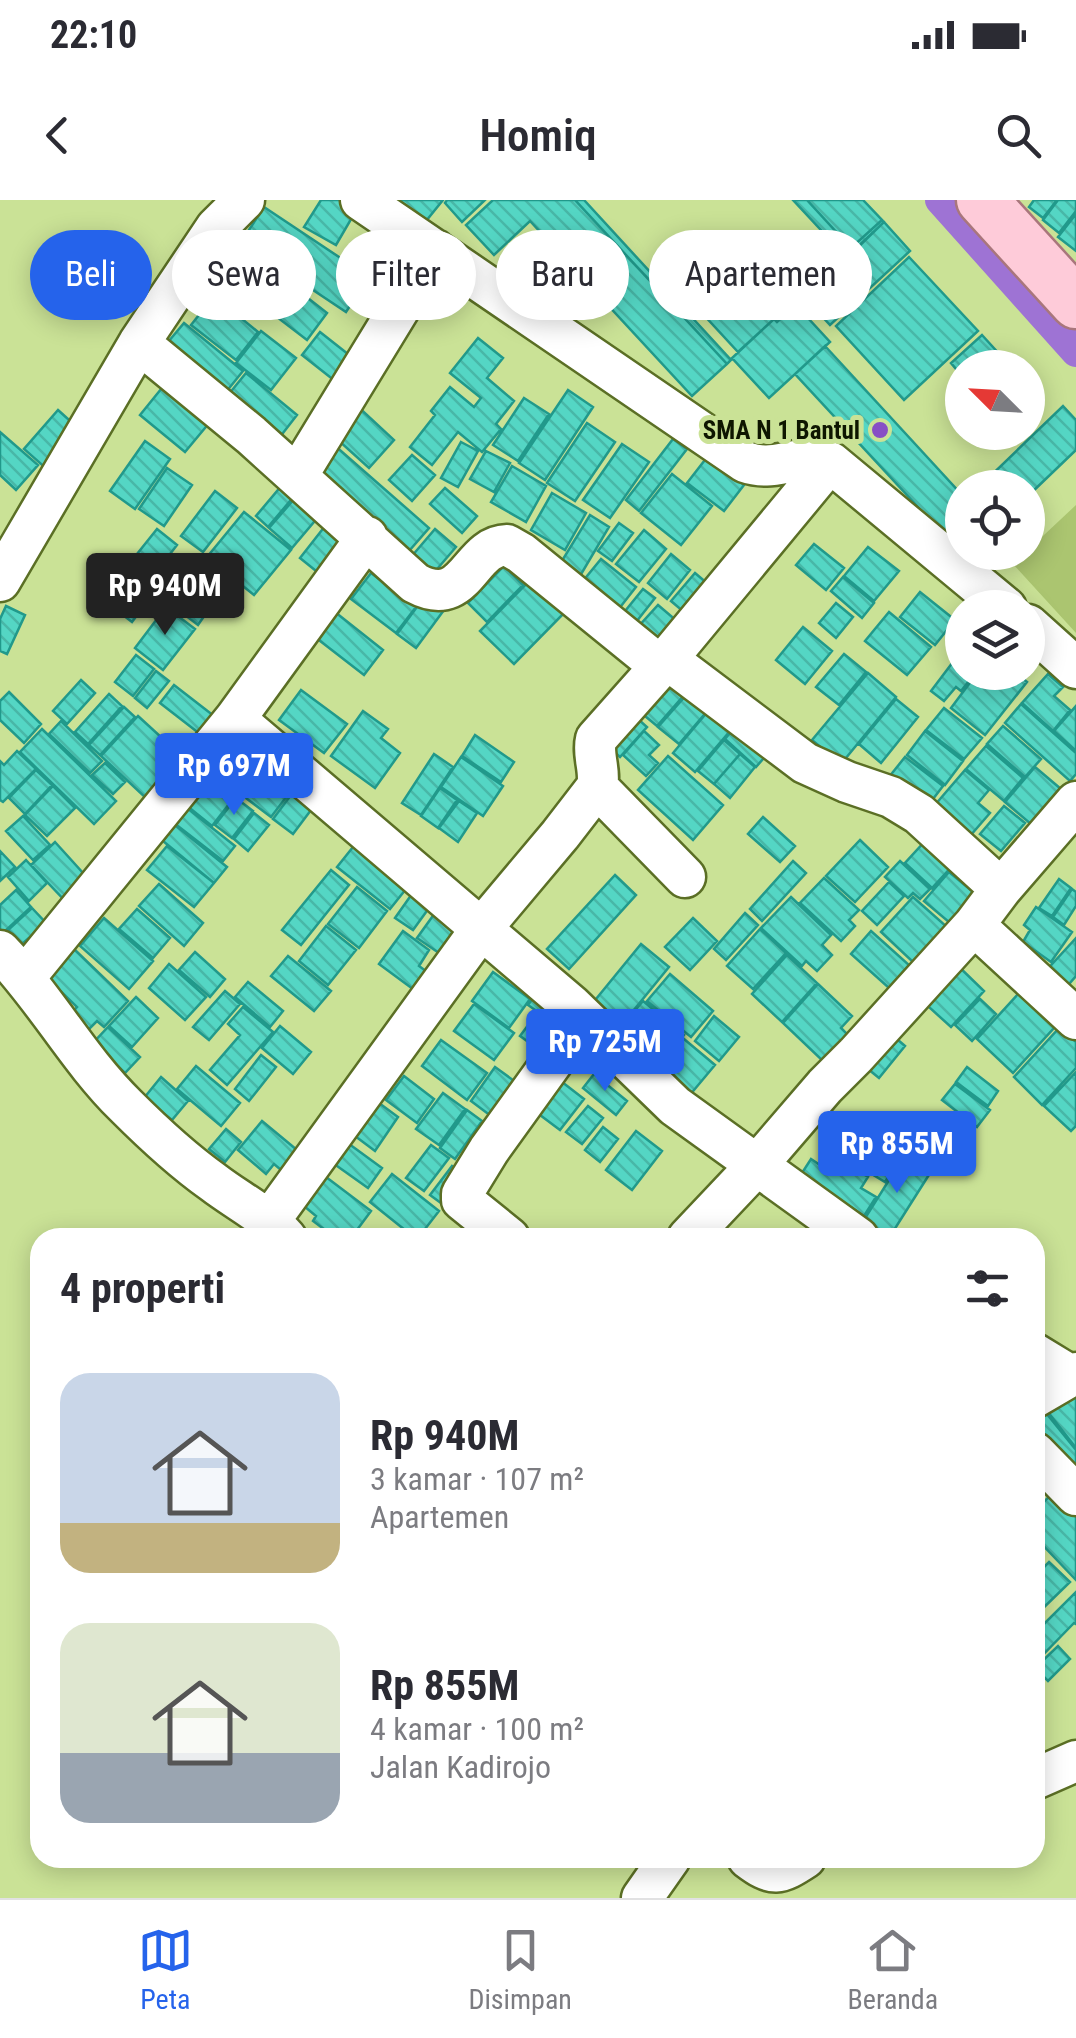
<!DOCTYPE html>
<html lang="id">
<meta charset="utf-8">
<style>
body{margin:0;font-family:"Roboto Condensed",sans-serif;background:#f2f2f3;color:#2b2b33;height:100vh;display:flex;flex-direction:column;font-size:38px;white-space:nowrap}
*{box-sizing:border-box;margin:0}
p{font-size:32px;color:#7c7c81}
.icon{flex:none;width:55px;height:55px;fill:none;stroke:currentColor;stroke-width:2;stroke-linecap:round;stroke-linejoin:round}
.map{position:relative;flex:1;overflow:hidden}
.drawer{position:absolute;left:30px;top:1028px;width:1015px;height:640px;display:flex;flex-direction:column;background:#fff;border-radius:30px;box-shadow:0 5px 25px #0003}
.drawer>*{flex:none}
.guide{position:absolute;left:30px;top:30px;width:1018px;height:90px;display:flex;gap:20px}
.needle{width:65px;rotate:294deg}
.buttons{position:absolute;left:945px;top:150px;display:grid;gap:20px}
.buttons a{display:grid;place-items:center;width:100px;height:100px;border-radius:50%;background:#fff;box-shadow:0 5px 25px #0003;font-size:50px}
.price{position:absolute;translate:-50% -85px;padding:0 22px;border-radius:10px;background:#2563eb;color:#fff;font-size:32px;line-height:65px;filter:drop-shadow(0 2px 5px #0008)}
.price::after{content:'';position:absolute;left:50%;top:60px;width:30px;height:22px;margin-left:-15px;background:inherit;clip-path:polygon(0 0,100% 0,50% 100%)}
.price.selected{background:#222;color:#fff}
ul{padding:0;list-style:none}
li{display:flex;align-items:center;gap:30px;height:250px;padding:0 30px}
li span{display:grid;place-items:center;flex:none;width:280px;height:200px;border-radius:30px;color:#555}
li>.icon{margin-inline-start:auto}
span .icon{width:120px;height:120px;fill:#fffc;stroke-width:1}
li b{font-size:42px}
h2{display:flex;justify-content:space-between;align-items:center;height:120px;padding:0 30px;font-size:42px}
.pill{padding:0 35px;border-radius:45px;background:#fff;box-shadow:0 5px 25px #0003;font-size:35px;line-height:90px}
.pill.selected{background:#2563eb;color:#fff}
.status{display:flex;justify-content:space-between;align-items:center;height:70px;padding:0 50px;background:#fff;direction:ltr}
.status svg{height:28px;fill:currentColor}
header{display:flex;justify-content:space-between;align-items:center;height:130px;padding:0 30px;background:#fff;font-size:45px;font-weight:600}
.dock{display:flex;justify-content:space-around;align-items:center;height:140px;border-top:2px solid #e1e1e2;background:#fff;font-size:28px;color:#7c7c81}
.dock a{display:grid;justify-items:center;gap:5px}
.dock .selected{color:#2563eb}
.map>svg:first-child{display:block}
</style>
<div class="status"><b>22:10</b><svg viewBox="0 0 49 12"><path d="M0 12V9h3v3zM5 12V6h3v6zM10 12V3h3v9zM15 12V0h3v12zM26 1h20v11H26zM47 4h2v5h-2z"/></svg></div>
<header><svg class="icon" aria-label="back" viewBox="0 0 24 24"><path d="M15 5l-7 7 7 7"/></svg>Homiq<svg class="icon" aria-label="search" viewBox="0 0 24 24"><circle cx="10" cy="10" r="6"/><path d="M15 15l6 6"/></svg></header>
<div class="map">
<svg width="1076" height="1698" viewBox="0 0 1076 1698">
<defs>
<pattern id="building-back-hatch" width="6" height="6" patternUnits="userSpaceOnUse" patternTransform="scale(2.5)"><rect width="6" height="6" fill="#54d6c4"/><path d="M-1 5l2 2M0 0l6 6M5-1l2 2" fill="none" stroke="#48b7a7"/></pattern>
</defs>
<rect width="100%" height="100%" fill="#cae296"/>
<!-- pitch -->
<path fill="#abc570" d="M1076,305V433L1013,364L1028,352V350Z"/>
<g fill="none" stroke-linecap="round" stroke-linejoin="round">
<!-- canal -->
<path stroke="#9e73d4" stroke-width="30" d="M940,0L1076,152"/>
</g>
<!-- building -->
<path fill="url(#building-back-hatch)" stroke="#21998b" stroke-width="2.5" d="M321,0H342L357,9L336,45L304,27Z
M389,0H443L422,26Z
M447,0H485L462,22L445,3Z
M493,0H575L727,164L692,196L530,21L494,55L466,25Z
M575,0H584L731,160L727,164Z
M793,0H807L851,48L882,20L884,22L847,58Z
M807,0H863L882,20L851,48Z
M1034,0H1057L1043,18L1029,7Z
M1058,0H1076V11L1059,33L1043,20Z
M264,7L369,77L346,112L241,42Z
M1076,14V51L1058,37Z
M884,22L910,51L830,125L804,97Z
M238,44L262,62L233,102L209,85Z
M716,55L774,119L738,152L679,88Z
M704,56L709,61L687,81L683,77L686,67L695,59Z
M909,57L978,131L904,200L836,126Z
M281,77L327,113L307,140L260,104Z
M214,96L258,132L236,160L191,125Z
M796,105L830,142L769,198L732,158L774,119L777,122Z
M184,123L243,171L222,197L163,148Z
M261,131L296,158L271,190L236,163Z
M320,132L353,158L335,181L302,155Z
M982,135L1012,168H962V176L951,163Z
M478,138L503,158L487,178L514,201L496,224L501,229L482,252L458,232L432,265L410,247L435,215L431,211L450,187L474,207L481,198L450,173Z
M825,146L962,295V352H974L967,360L795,174Z
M246,173L297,215L276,242L224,200Z
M170,178L215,216L185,252L140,215Z
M568,190L593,207L545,280L519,263Z
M524,198L549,214L518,261L493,245Z
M354,203L394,240L369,268L328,231Z
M1063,206L1076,220V250L1028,296V288H978Z
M58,210L79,229L49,271L24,249Z
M587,223L615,242L575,301L547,283Z
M0,232L38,265L16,290L0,275Z
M673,239L687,249L639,311L626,300Z
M145,241L170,259L135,309L110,291Z
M461,242L478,251L458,287L441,278Z
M333,244L429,328L409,351L374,319L308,273Z
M622,244L649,262L610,318L583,300Z
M486,251L510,263L494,292L470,279Z
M412,255L435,275L412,301L389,280Z
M708,256L744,285L724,311L687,283Z
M512,266L546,286L526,322L491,302Z
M167,268L192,285L164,326L139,309Z
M672,274L712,306L681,345L641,313Z
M288,278L301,288L268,327L256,316Z
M445,288L477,316L462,333L430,304Z
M302,290L324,310L292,348L269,328Z
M215,291L237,308L203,352L181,336Z
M552,293L586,313L565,350L531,330Z
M244,312L291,350L254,395L207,357Z
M590,315L609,327L580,376L560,364Z
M329,321L355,342L326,379L300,358Z
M619,323L633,333L612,361L598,351Z
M157,329L177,345L150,380L129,364Z
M435,329L456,347L432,375L411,357Z
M644,330L666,349L639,382L616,364Z
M814,344L844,368L826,390L796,365Z
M868,347L899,371L874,401L844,376Z
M671,354L690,370L667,399L648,383Z
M195,355L230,381L208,411L174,384Z
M601,359L636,387L614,415L578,387Z
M504,366L523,385L487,422L468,403Z
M111,369L150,398L132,422L93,392Z
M157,373L207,412L198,425L147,386Z
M371,373L416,407L396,433L351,399Z
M695,373L715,390L685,413L671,401Z
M536,374L570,407L514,464L480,431Z
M843,377L874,403L862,418L831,391Z
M643,389L655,398L633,426L621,416Z
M920,392L955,420L935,445L900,417Z
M425,396L444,410L416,448L397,434Z
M836,403L853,417L836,438L819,423Z
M658,405L684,427L663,450L638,427Z
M6,406L25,415L7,454L0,451V419Z
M166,407L195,429L163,470L135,448Z
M335,412L383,450L364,475L315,437Z
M889,412L931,447L907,475L865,441Z
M803,427L832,451L805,484L776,460Z
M962,450V472H976L961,491L956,487L944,501L931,491Z
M844,454L866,472L839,505L816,487Z
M136,455L154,469L133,496L115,482Z
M156,471L169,481L147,508L135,498Z
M978,472H1015L1027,482L985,535L951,508Z
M868,473L896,497L841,564L812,540Z
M661,474L685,494L657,526L633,506Z
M1048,474L1063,487L1054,496L1070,510L1053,531L1022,503Z
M81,480L95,493L67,524L53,511Z
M174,485L223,523L209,541L160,503Z
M301,490L347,524L324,553L279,520Z
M9,492L41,524L24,543L0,520V501Z
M689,492L709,509L679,544L658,527Z
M109,494L122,506L88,544L75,532Z
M896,499L918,517L881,563L859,544Z
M714,504L736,524L695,572L673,553Z
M1021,504L1076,553V574L1070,581L1005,523Z
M1076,506V551L1054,531Z
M124,507L135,517L100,555L89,545Z
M944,508L982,538L964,559L926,530Z
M628,510L647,527L620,557L601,540Z
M363,511L388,529L381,538L400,553L375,588L331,556Z
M138,516L185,559L147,599L101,556Z
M61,521L102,561L90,573L49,534Z
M739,522L771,550L756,567L725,539Z
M1003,526L1041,559L1025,577L987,544Z
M42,529L116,601L94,624L20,552Z
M644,531L659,545L649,555L658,563L646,576L623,555Z
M925,531L963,561L945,585L907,555Z
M475,535L514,562L501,582L462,556Z
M724,540L740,554L714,584L698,571Z
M248,546L297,583L271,617L222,580Z
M986,546L1023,578L1004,601L966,569Z
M17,551L36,569L3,602L0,600V561L4,565Z
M434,554L453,567L421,615L402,603Z
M740,554L755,567L730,598L714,584Z
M668,556L723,605L693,640L638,590Z
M461,557L503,586L483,616L441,587Z
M905,557L943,586L923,612L885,582Z
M105,563L125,582L113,594L92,575Z
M1035,567L1068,595L1038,630L1005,602Z
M36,570L52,585L25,614L9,598Z
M965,570L989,590L978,603L990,613L970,636L934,606Z
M205,571L236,595L212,626L181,601Z
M53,586L75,608L47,636L25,615Z
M297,587L317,602L293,634L273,619Z
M440,588L457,600L438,628L421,616Z
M236,598L253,611L232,638L215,625Z
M459,601L477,613L458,642L439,628Z
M1004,606L1025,623L1001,651L980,634Z
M187,608L235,646L223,661L174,623Z
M254,613L269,625L248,651L234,639Z
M23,616L50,645L33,660L6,631Z
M763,617L795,646L780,662L748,634Z
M175,625L227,667L214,683L163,641Z
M927,639L955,663L932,688L905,663Z
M860,640L888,667L855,702L826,676Z
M55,642L92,683L69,705L31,665Z
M357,642L410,684L390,709L337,667Z
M167,646L214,683L194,707L147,670Z
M0,651L15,667L0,681Z
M26,660L47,683L29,701L8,677Z
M793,661L806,673L762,721L750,709Z
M900,661L930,689L920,699L913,693L908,698L885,677Z
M331,670L349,685L301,745L282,730Z
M949,672L978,696L956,728L924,701Z
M615,675L636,695L569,769L547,749Z
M824,678L859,710L849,720L855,726L841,741L800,703Z
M1059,679L1071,688L1052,716L1039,708Z
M889,682L904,696L877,725L862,711Z
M159,684L203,723L184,746L139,706Z
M419,684L437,697L413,730L395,718Z
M357,687L387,711L359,748L328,724Z
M1072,689L1076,692V706L1064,725L1053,717Z
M16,690L31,707L2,734L0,732V705Z
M791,697L831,735L822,745L832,755L817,771L806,761L802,766L761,728Z
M913,697L947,727L914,763L881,732Z
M440,706L465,723L442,755L417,738Z
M1036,707L1072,732L1051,762L1023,742L1030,730L1024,725Z
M32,708L46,723L22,744L8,730Z
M137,709L170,738L153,758L119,729Z
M745,713L758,725L726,760L714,749Z
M104,718L153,761L129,789L80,746Z
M693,718L717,741L690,770L665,747Z
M326,726L356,750L328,785L299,761Z
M760,729L786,753L753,789L727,766Z
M403,731L429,750L419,766L434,777L421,795L379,764Z
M871,731L909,765L889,788L851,754Z
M1076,738V776L1062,792L1043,774Z
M641,744L669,767L615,833L587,810Z
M74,749L128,801L104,827L97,821L82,836L65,820L77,807L47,778Z
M195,752L225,779L210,797L179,770Z
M787,755L817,783L782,822L752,794Z
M288,756L331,791L314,811L271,776Z
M953,761L984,791L951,827L919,798Z
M169,764L206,797L185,820L149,788Z
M493,772L530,799L509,828L472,801Z
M670,774L713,811L691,837L647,801Z
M248,782L283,811L270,827L235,797Z
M1029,782L1065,816L1013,873L977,839Z
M818,784L852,816L841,828L849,836L825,863L783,823Z
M225,791L240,804L209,840L193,827Z
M538,791L565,811L538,849L520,836L538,812L528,805Z
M136,797L158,818L132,847L109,826Z
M980,799L996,814L972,841L955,825Z
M643,801L684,835L656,869L615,834Z
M474,804L514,833L494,860L454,831Z
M243,807L273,832L227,885L210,870L240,835L228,824Z
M714,816L739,837L719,861L695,841Z
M280,826L311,852L293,874L262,848Z
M108,827L140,857L125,873L93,843Z
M1060,827L1076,842V868L1042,905L1014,877Z
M884,828L905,846L879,878L857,860Z
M684,839L715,865L689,896L658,869Z
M441,840L487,873L467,900L422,866Z
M261,855L276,867L249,901L235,889Z
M196,866L240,903L221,926L177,889Z
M495,867L528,891L503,925L471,901Z
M967,867L998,891L988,906L956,882Z
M1076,872V926L1071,931L1044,906Z
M594,874L627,901L616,915L583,888Z
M553,875L584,899L560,930L528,906Z
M404,876L434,899L417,923L386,900Z
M161,877L188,901L172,920L144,898Z
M955,884L990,910L977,927L942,900Z
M443,893L465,909L439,945L416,929Z
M379,903L398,917L375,951L355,936Z
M588,906L603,918L582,944L566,932Z
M467,910L482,921L455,959L440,948Z
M955,916L972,928L947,962L930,949Z
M853,920L904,952L885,982L834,951Z
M262,921L303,955L287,975L274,964L266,974L238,950Z
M603,927L618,939L600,962L585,950Z
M226,929L241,942L225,962L209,949Z
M636,931L662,951L632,990L606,970Z
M345,941L382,968L368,988L330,961Z
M431,945L449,958L424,991L406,978Z
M906,953L932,970L889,1038H885L862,1023Z
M832,954L868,977L861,988L876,997L864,1016L849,1006L842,1018L800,976L811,959L823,967Z
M452,966L467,977L445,1006L430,995Z
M392,974L439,1011L418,1038H415L370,1002Z
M326,977L371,1011L351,1038H345L336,1031L333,1036L313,1021L316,1016L304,1006Z
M1076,1187V1248L1044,1207Z
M1042,1208L1076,1250V1262L1059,1276L1035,1246V1214Z
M1051,1295L1071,1315L1076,1310V1380L1035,1337V1310Z
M1049,1362L1070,1382L1035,1416V1376Z
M1076,1392V1424L1074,1423L1035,1463V1421L1039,1417L1045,1423Z
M1058,1446L1070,1459L1048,1481L1035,1468Z"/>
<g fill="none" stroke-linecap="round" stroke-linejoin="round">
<!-- minor casing -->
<g stroke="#5b6f25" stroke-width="45">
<path id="minor" d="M361,0L745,262C768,270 782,262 804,260C813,259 822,261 830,262L1006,408
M139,143L251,235L415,383C467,411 468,346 507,345L521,353L660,466
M297,276L435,50
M0,381L139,143L216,28L244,0
M1028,425L1076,468
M667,459L805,563L847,582L891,597L919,614L1001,689
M235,519L572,806L675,906L858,1038
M597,587L685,677
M974,725L1076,819
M0,751C47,800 78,859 126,906C153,933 182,960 213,982C239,1002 264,1013 286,1038
M25,777L235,519L367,337
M270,1020L481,729L560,635L597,587C601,571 592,555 596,539L667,459L830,262
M509,1038L462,1000V994L489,950L584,818
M688,1038L757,965L825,886L856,855L974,725L1001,689L1076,602
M1035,1154L1071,1176
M1035,1197L1076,1173
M1035,1253L1076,1295
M1035,1579L1076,1561
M748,1658C773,1677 779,1675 805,1658
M642,1698L670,1658"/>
</g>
<!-- major casing -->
<g stroke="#a9767c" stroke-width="55">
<path id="major" d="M982,0L1076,103"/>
</g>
<!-- minor -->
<use href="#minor" stroke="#fff" stroke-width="40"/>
<!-- major -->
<use href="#major" stroke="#fecbd9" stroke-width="50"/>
</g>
<!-- markers -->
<circle fill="#874ec5" stroke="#cae296" stroke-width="4" cx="880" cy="230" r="10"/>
<g text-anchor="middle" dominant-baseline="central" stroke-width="10" stroke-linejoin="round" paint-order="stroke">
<!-- poi labels -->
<g font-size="25" font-weight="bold" fill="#0e1600" stroke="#cae296" text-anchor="end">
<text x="860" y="230">SMA N 1 Bantul</text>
</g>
</g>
</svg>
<div class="buttons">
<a><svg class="needle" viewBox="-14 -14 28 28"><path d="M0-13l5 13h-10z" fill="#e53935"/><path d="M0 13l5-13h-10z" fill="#7c7c81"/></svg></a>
<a><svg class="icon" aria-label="locate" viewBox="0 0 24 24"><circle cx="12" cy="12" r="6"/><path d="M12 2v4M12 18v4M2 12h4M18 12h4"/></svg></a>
<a><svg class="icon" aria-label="layers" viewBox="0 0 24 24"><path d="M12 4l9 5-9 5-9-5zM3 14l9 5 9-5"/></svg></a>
</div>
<b class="price selected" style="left:165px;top:438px">Rp 940M</b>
<b class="price" style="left:234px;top:618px">Rp 697M</b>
<b class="price" style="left:605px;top:894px">Rp 725M</b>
<b class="price" style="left:897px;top:996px">Rp 855M</b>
<div class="guide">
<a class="pill selected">Beli</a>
<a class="pill">Sewa</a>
<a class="pill">Filter</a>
<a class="pill">Baru</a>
<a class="pill">Apartemen</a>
</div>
<section class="drawer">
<h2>4 properti<svg class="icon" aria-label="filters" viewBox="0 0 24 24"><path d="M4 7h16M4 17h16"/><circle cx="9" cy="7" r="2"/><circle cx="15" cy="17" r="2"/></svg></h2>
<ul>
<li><span style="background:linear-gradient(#c9d6e8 75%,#c2b280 0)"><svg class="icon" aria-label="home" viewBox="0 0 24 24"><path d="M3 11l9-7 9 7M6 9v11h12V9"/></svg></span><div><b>Rp 940M</b><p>3 kamar · 107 m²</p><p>Apartemen</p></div></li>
<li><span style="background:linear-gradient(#dfe7d0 65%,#9aa5b1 0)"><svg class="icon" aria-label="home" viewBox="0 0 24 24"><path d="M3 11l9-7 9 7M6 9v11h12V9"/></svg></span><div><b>Rp 855M</b><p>4 kamar · 100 m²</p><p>Jalan Kadirojo</p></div></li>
</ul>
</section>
</div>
<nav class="dock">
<a class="selected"><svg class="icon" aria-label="map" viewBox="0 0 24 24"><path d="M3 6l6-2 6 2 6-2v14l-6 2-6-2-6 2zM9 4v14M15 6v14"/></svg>Peta</a>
<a><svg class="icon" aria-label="saved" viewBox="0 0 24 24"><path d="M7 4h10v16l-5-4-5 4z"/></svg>Disimpan</a>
<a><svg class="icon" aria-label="home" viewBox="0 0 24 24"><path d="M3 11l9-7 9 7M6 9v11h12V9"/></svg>Beranda</a>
</nav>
